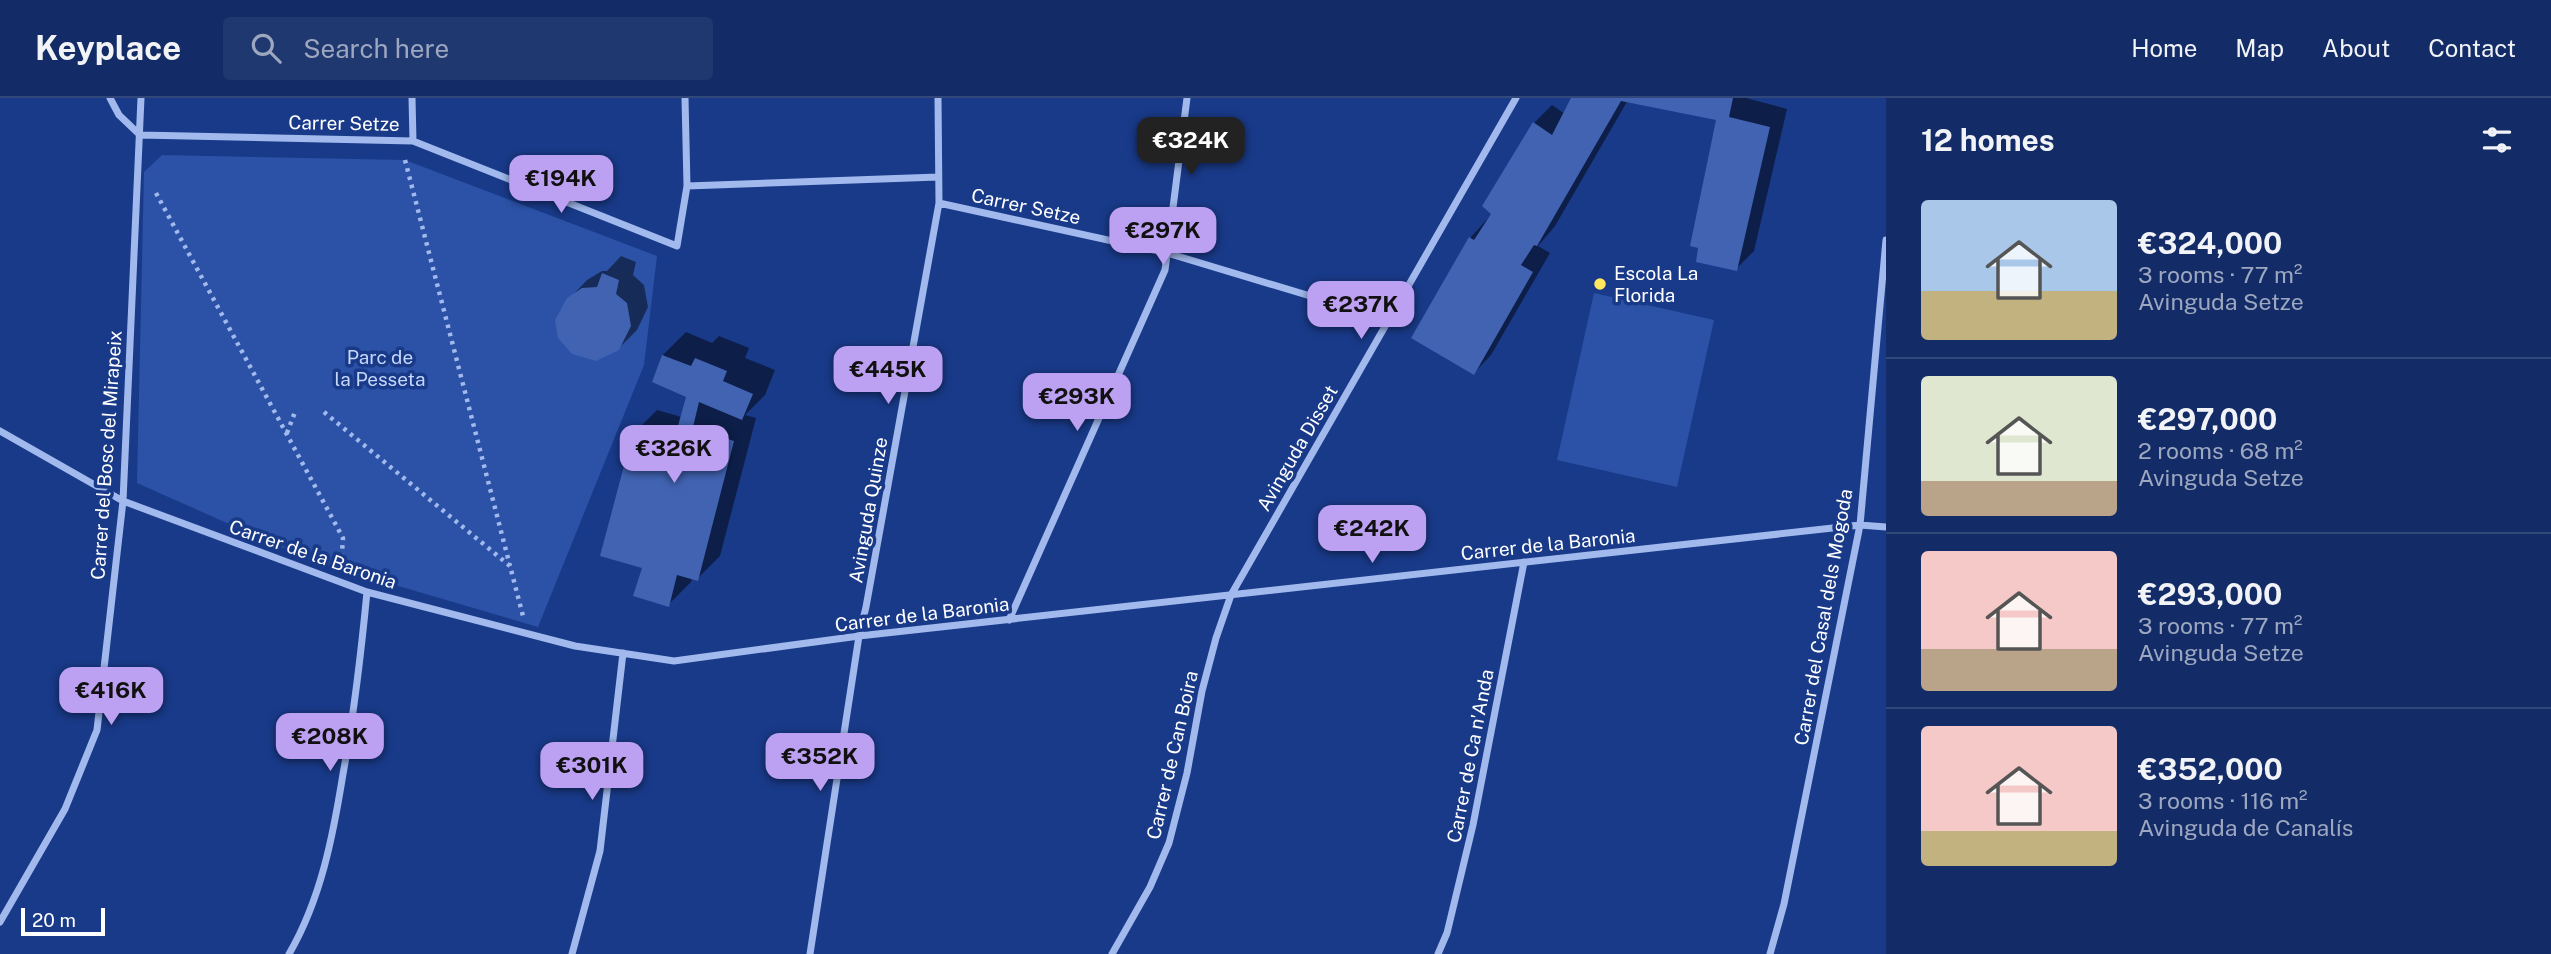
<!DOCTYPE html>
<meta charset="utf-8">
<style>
body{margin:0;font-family:"Public Sans",sans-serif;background:#203870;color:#f1f3f6;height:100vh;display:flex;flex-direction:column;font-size:26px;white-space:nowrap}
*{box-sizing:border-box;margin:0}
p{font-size:23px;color:#9da7c0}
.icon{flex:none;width:38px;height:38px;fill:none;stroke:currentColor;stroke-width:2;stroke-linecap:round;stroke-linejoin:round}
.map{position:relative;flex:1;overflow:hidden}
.sheet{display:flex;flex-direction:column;background:#132c67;width:665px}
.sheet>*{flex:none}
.scale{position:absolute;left:21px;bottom:18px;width:84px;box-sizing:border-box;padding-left:7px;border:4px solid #fff;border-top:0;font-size:19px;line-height:24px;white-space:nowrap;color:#fff;-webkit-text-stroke:5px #193a89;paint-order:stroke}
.price{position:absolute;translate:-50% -60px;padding:0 16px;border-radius:14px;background:#bca0f2;color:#111;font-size:23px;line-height:46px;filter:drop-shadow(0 2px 4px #0008)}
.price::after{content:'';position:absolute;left:50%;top:42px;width:21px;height:16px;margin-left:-10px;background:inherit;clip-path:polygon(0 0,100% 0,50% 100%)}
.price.selected{background:#222;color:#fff}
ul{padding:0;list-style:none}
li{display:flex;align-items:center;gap:21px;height:175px;padding:0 35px}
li+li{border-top:2px solid #32487b}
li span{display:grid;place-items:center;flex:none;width:196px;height:140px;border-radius:7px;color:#555}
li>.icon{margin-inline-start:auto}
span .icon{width:84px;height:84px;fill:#fffc;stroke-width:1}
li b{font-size:30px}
h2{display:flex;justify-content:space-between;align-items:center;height:84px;padding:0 35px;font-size:30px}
header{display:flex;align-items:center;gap:42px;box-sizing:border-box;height:98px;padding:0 35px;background:#132c67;border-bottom:2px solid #32487b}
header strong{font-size:33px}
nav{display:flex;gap:38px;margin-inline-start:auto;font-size:24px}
.search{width:490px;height:63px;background:#203870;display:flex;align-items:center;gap:18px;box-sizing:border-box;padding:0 24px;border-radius:7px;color:#9da7c0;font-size:26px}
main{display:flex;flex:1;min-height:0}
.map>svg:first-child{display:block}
</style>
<header>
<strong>Keyplace</strong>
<div class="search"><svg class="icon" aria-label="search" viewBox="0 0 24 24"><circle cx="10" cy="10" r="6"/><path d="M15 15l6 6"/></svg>Search here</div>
<nav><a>Home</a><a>Map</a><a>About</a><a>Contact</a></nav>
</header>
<main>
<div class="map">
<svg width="1886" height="856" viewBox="0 0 1886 856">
<rect width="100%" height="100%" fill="#193a89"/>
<!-- green -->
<path fill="#2b52a7" d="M162,57L405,62L657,158L644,267L538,529L310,462L137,385L144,74Z
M1594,195L1714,222L1677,389L1557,362Z"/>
<!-- shadow -->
<path fill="#0007" d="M1573,0H1746L1787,11L1754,153L1736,171L1718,21L1628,2L1555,128L1538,148L1550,155L1491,257L1474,275L1470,140L1493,115L1484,108L1534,25L1552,7L1565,16Z
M621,158L636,164L633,177L644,187L648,209L637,232L618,251L569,201L587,182L602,173H607Z
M686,234L712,245L719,238L749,250L745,260L775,272L765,297L745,317L756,320L720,458L697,481L692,480L691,484L668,507L644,469L634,335L657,312L682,319L689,298L663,257Z"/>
<!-- building -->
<path fill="#4163b2" d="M1571,0H1733L1729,19L1770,29L1737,173L1696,164L1698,150L1690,148L1716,22L1621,3L1537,148L1534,147L1521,167L1533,174L1474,277L1411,240L1469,139L1474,142L1491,116L1482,108L1533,24L1552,37Z
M602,175L619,182L616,196L627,205L631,228L619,252L596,263L572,256L558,240L555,222L567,200L582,190L597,189Z
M662,257L691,268L695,260L727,273L723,283L753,296L742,322L699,304L693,329L734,343L698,483L677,477L669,509L633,498L642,470L600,458L633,334L673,346L686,299L652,284Z"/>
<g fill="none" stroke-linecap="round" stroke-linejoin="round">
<!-- path -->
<path stroke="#a1b9ed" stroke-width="4.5" stroke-dasharray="3.5 5" stroke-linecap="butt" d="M405,62L510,468
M156,95L343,440L341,469
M324,314L510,468L523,518
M287,335L295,314"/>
<!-- street -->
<path stroke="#a1b9ed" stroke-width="7" d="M110,0L119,17L140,37
M412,0L413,43
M685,0L687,88
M140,37L413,43L677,148L687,88L938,79
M939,105L1167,155L1390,222
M0,333L123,403L367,494L575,548L674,563L859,538L1860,427L1886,429
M1009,522L1165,172L1187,0
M0,824L65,711L97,632L123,403L141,0
M289,856C321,801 333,738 343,676C354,616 361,556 367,494
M572,856L600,753L623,555
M810,856L859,538L866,509L939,105L938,0
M1112,856L1150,789L1169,745L1187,675L1202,593L1216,540L1231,497L1516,0
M1438,856L1447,835L1473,727L1524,464
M1770,856L1784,806L1860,427L1886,142"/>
</g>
<!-- markers -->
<circle fill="#ffe75e" stroke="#193a89" stroke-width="2.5" cx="1600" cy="186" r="7"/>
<g text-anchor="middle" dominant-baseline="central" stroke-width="7" stroke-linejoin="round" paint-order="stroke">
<!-- street labels -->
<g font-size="19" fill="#fff" stroke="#193a89">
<text transform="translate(344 25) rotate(1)">Carrer Setze</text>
<text transform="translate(1026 108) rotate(12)">Carrer Setze</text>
<text transform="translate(1297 350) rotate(-60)">Avinguda Disset</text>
<text transform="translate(106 357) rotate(-86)">Carrer del Bosc del Mirapeix</text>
<text transform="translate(868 412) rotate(-80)">Avinguda Quinze</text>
<text transform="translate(1548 446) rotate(-6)">Carrer de la Baronia</text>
<text transform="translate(313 456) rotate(19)">Carrer de la Baronia</text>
<text transform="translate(922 516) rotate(-7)">Carrer de la Baronia</text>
<text transform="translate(1823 519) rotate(-80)">Carrer del Casal dels Mogoda</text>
<text transform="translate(1172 657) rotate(-77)">Carrer de Can Boira</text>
<text transform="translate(1470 658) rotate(-79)">Carrer de Ca n'Anda</text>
</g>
<!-- poi labels -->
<g font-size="19" fill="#fff" stroke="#193a89" text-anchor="start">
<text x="1614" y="175">Escola La<tspan x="1614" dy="22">Florida</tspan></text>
</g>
<!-- park labels -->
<g font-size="19" fill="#c7d7fa" stroke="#193a89">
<text x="380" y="259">Parc de<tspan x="380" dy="22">la Pesseta</tspan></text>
</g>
</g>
</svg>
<div class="scale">20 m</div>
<b class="price selected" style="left:1191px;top:79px">€324K</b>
<b class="price" style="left:561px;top:117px">€194K</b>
<b class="price" style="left:1163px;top:169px">€297K</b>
<b class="price" style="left:1361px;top:243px">€237K</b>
<b class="price" style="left:888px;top:308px">€445K</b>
<b class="price" style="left:1077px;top:335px">€293K</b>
<b class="price" style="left:674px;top:387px">€326K</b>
<b class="price" style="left:1372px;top:467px">€242K</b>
<b class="price" style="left:111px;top:629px">€416K</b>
<b class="price" style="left:330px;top:675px">€208K</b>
<b class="price" style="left:820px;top:695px">€352K</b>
<b class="price" style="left:592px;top:704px">€301K</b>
</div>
<section class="sheet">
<h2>12 homes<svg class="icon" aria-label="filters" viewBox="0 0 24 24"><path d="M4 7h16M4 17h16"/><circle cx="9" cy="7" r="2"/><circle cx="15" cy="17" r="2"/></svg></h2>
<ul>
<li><span style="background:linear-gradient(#a9c7e8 65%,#c2b280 0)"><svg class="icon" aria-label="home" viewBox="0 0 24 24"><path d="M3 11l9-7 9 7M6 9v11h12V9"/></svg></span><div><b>€324,000</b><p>3 rooms · 77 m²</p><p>Avinguda Setze</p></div></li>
<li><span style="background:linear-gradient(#dfe7d0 75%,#b9a48a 0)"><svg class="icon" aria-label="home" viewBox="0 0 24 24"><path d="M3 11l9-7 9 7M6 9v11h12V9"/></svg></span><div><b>€297,000</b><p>2 rooms · 68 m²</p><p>Avinguda Setze</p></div></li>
<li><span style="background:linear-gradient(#f6c9c9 70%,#b9a48a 0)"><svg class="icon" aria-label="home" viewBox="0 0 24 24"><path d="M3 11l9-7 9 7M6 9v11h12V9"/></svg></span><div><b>€293,000</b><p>3 rooms · 77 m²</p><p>Avinguda Setze</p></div></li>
<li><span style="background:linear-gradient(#f6c9c9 75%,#c2b280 0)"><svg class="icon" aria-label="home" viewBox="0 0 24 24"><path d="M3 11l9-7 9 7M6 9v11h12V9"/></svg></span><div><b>€352,000</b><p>3 rooms · 116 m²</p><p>Avinguda de Canalís</p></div></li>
</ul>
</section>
</main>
